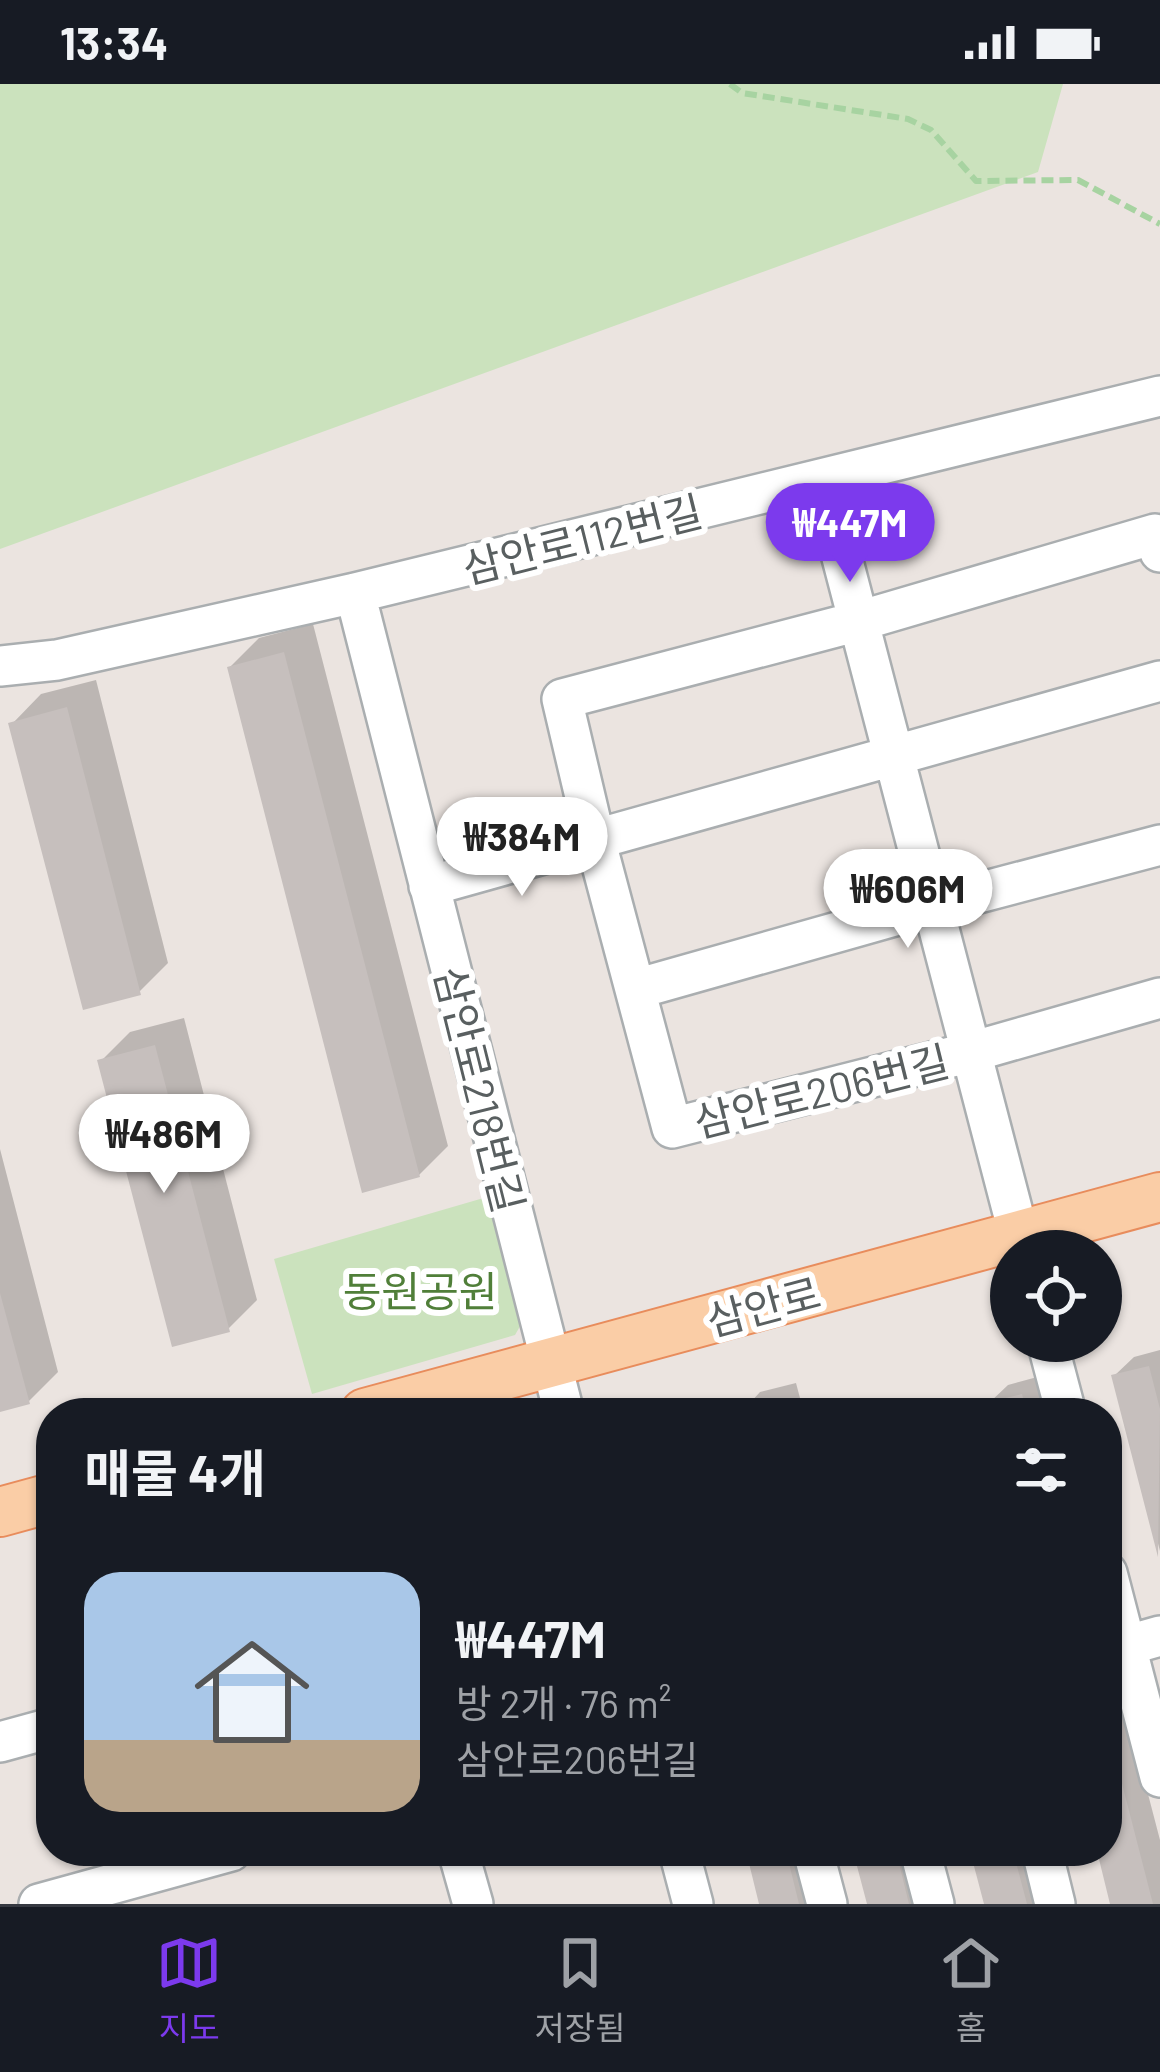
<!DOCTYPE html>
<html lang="ko">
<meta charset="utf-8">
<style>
body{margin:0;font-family:Barlow,"Noto Sans KR",sans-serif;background:#242831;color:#f1f3f6;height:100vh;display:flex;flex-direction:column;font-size:45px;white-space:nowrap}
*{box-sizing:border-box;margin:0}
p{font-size:39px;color:#9ea1a6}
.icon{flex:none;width:66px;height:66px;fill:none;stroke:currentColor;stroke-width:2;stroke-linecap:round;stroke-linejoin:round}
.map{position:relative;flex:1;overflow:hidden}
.sheet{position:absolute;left:36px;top:1314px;width:1086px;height:468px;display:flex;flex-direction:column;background:#171b24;border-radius:48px;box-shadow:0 3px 9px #0004}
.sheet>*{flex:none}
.controls{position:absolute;left:990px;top:1146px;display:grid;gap:24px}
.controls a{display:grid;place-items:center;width:132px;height:132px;border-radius:50%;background:#171b24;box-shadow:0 3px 9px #0004;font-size:60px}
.price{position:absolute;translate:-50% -102px;padding:0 27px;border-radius:42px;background:#fff;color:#222;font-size:39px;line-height:78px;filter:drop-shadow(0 3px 6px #0008)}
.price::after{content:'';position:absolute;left:50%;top:72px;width:36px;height:27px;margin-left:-18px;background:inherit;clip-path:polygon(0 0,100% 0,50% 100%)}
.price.selected{background:#7c3aed;color:#fff}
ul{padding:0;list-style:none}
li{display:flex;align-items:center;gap:36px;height:300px;padding:0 48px}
li span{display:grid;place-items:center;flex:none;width:336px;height:240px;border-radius:36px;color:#555}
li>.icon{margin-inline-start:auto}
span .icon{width:144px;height:144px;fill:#fffc;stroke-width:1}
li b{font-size:51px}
h2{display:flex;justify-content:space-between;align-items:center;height:144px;padding:0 48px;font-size:51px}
.status{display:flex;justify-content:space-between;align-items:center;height:84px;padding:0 60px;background:#171b24;direction:ltr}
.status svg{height:33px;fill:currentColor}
.menu{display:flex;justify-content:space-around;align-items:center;height:168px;border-top:3px solid #363941;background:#171b24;font-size:33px;color:#9ea1a6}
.menu a{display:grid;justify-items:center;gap:6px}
.menu .selected{color:#7c3aed}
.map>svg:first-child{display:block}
</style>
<div class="status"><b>13:34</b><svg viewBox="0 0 49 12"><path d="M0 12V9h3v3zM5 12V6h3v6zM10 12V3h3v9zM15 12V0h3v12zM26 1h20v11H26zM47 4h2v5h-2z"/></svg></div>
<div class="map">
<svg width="1160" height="1820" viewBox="0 0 1160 1820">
<rect width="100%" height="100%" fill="#ebe4e0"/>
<!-- green -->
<path fill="#cbe2bd" d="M0,0H1063L1038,88L0,465Z
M487,1113L523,1237L515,1251L312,1310L274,1175Z"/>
<!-- shadow -->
<path fill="#0003" d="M313,540L448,1062L419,1091L230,583L259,554Z
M96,596L168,879L139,908L12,640L41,610Z
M184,934L257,1216L228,1245L101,977L130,948Z
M0,1065L58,1288L29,1317L0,1325Z
M1160,1266V1467L1114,1292L1134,1273Z
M1041,1292L1051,1329H990L988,1320L1008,1301Z
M796,1299L804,1329H741L760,1308Z
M691,1317L694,1329H653L655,1327Z
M1113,1576L1160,1756V1820H1114L1100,1767H1107V1577Z
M749,1767H809L823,1820H762Z
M856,1767H919L933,1820H870Z
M973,1767H1037L1050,1820H987Z"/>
<!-- building -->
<path fill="#c6bfbd" d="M284,568L420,1093L362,1109L227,583Z
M67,623L141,911L83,926L8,639Z
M155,961L230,1248L172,1263L97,976Z
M0,1209L30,1320L0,1328Z
M1149,1282L1160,1325L1158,1473L1111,1291Z
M1022,1310L1027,1329H987L985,1319Z
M777,1316L780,1329H734V1327Z
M1107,1649H1109L1153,1820H1110L1097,1767H1107Z
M746,1767H786L799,1820H759Z
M853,1767H896L909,1820H867Z
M970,1767H1013L1027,1820H984Z"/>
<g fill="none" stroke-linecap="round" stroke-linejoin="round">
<!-- minor casing -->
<g stroke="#aaaeb0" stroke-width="44">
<path id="minor" d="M822,397L1023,1167
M1160,468L1155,450L859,537L562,615L595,755L672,1044L971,968L1160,914
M355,509L564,1329
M0,582L57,576L355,509L1160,312
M429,802L1160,597
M636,905L933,821L1160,761
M1047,1257L1066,1329
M1107,1489L1160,1693
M1107,1567L1160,1552
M0,1658L51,1644
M458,1767L473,1820
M679,1767L693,1820
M813,1767L827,1820
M920,1767L934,1820
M1042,1767L1055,1820
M39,1820L231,1767"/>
</g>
<!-- major casing -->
<g stroke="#e88c5c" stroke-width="52">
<path id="major" d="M365,1329L1160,1113
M0,1428L51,1414"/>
</g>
<!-- path -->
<path stroke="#a7d3a1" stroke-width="6" stroke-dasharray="12 6" stroke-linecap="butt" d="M730,0L742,9L908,35L931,46L976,97L1078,96L1160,140"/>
<!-- minor -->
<use href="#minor" stroke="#fff" stroke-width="39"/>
<!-- major -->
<use href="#major" stroke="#facda6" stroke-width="48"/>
</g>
<g text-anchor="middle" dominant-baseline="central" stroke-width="12" stroke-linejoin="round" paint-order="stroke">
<!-- street labels -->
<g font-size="42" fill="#595f60" stroke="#fff">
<text transform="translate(582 454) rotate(-14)">삼안로112번길</text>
<text transform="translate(481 1005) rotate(76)">삼안로218번길</text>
<text transform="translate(821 1006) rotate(-14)">삼안로206번길</text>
<text transform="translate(763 1221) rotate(-15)">삼안로</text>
</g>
<!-- park labels -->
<g font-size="42" fill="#507f39" stroke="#fff">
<text x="420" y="1206">동원공원</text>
</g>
</g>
</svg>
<div class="controls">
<a><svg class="icon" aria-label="locate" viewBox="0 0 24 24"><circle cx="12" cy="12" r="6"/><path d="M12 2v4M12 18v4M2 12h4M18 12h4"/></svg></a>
</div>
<b class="price selected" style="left:850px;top:501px">₩447M</b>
<b class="price" style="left:522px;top:815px">₩384M</b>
<b class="price" style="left:908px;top:867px">₩606M</b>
<b class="price" style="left:164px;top:1112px">₩486M</b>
<section class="sheet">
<h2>매물 4개<svg class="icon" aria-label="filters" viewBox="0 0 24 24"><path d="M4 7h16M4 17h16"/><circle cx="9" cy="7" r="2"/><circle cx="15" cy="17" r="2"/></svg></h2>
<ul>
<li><span style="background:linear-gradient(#a9c7e8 70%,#b9a48a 0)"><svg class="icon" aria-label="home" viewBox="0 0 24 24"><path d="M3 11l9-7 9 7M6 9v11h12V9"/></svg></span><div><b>₩447M</b><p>방 2개 · 76 m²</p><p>삼안로206번길</p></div></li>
</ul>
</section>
</div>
<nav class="menu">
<a class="selected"><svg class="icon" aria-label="map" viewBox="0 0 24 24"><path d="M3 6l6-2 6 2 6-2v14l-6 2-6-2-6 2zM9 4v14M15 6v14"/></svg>지도</a>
<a><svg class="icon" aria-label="saved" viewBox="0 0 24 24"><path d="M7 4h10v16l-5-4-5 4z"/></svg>저장됨</a>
<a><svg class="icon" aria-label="home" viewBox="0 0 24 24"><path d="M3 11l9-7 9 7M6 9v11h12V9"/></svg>홈</a>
</nav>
